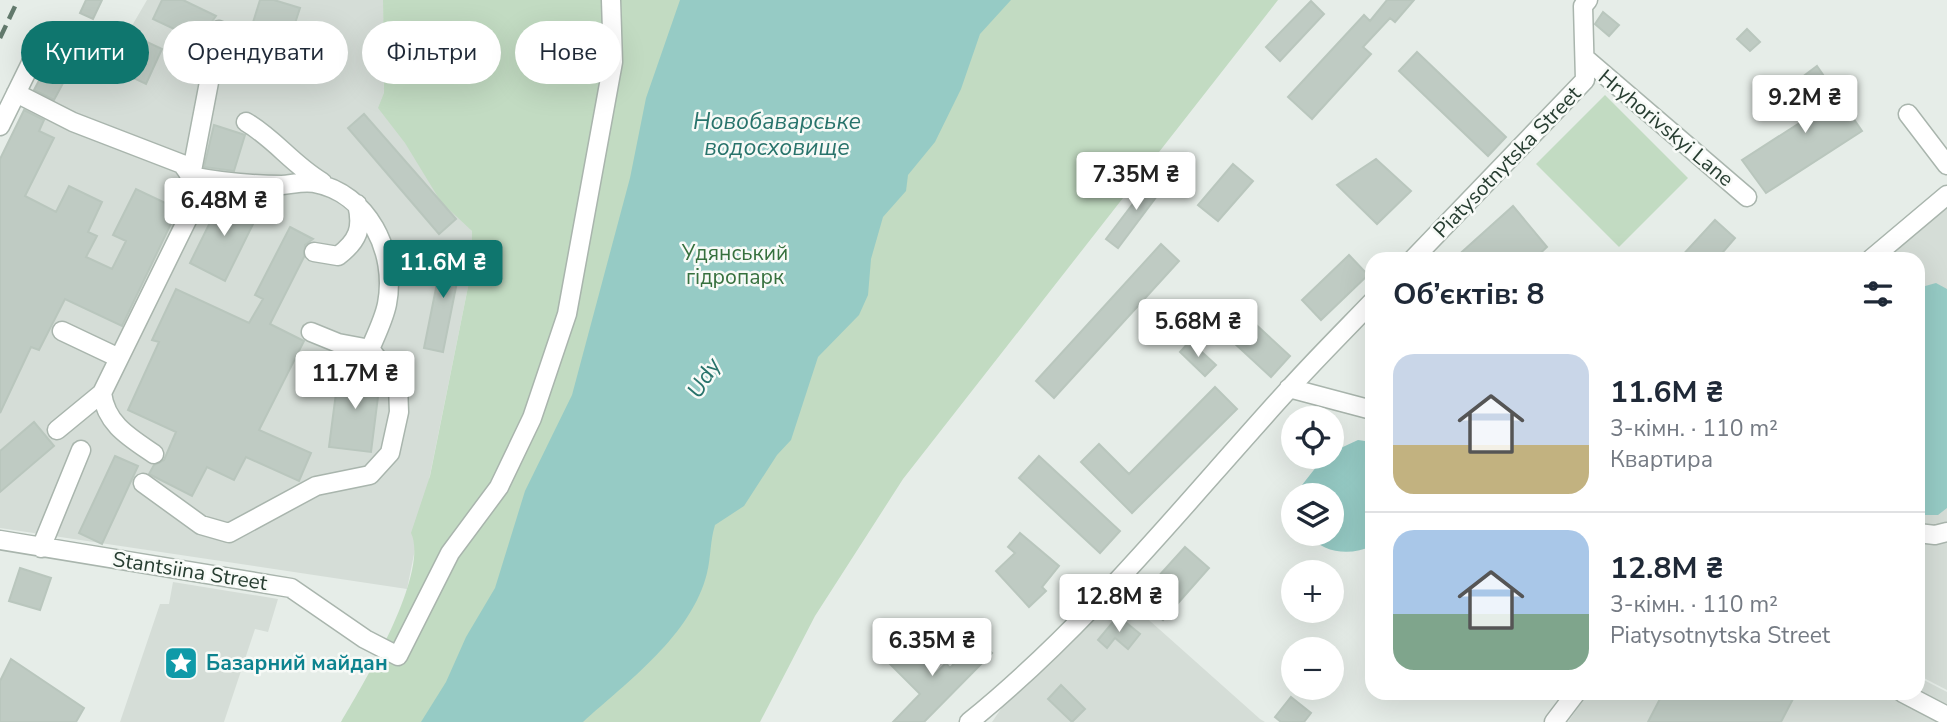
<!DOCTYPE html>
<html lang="uk">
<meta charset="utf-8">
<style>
body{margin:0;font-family:"Nunito Sans",sans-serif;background:#f2f2f3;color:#1f2937;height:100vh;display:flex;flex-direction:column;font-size:26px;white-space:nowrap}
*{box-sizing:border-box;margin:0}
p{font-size:23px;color:#747a83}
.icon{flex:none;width:38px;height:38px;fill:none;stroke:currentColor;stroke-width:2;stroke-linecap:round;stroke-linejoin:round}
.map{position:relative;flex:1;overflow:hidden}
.drawer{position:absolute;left:1365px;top:252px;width:560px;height:448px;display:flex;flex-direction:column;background:#fff;border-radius:21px;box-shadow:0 7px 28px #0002}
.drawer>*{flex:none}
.hud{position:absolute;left:21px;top:21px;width:665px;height:63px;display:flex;gap:14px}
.fabs{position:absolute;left:1281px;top:406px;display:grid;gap:14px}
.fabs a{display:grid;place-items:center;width:63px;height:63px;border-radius:50%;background:#fff;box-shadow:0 7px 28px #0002;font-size:35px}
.price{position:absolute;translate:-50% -60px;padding:0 16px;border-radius:7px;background:#fff;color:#222;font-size:23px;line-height:46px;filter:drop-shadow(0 2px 4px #0008)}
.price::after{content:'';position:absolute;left:50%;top:42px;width:21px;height:16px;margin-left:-10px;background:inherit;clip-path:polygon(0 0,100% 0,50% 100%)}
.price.selected{background:#0f766e;color:#fff}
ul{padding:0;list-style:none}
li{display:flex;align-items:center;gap:21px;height:175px;padding:0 28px}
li+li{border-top:2px solid #e0e1e3}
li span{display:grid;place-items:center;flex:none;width:196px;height:140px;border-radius:21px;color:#555}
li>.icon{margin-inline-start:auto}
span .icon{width:84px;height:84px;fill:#fffc;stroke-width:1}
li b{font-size:30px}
h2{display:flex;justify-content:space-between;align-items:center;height:84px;padding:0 28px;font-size:30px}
.pill{padding:0 24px;border-radius:32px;background:#fff;box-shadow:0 7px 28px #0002;font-size:24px;line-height:63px}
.pill.selected{background:#0f766e;color:#fff}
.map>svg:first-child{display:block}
</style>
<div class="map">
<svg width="1947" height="722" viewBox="0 0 1947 722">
<rect width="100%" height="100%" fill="#e6ede8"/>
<!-- built -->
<path fill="#d5ddd7" d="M147,0H383L384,100L472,231L471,272L407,589L0,528V159L48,63L112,25L133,24Z
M1947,200V690L1918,675V259H1880Z
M173,582L278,599L268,632L255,629L224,722H120L160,604H169Z
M1113,588L1260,719L1265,722H992L1021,680Z
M1918,677L1947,692V722H1568L1588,693H1918Z"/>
<!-- green -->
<path fill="#c2dbc2" d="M383,0H1278L903,479L815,616L760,722H341C363,685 430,573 411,533L430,476L471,272L472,231L441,202L405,143L378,108L384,93Z
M1605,95L1688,178L1619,247L1536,164Z"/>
<!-- water -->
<path fill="#96cbc5" d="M680,0H1011L980,34L961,89L935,142L908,175L906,191L883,217L871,259L868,295L859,315L818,357L791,440L777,455L744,506L715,525C710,541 711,557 707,573C692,635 627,682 583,722H421L446,682L466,637L495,588L525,491L572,395L630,178L646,98Z
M1936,283L1947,289V508L1938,515H1918V288Z
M1358,440L1372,442V546C1351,556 1323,554 1308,534H1332V495H1300L1302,485L1324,457H1332V452Z"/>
<!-- building -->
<path fill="#bfcbc3" stroke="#b9c6bd" stroke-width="2" d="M86,0H102L93,19L80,13Z
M162,0H183L216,16L208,27L204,43L153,19Z
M260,0H274L300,8L276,82L238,70Z
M1387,0H1414L1395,22L1390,18L1363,47L1371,54L1312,119L1288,97L1364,15L1370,21Z
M1311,1L1324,14L1280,61L1266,47Z
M1603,12L1619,25L1609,36L1595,24Z
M1747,29L1760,42L1750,51L1737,39Z
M132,35L162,49L146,84L117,70Z
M1417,52L1506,137L1488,156L1399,71Z
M48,63L68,74L54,100L34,90Z
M1817,66L1862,131L1766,193L1742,160L1815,113L1793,84Z
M24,110L44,120L39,131L54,138L25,196L56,212L69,186L102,202L88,232L97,236L86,257L112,269L126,241L113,235L136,189L178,209L122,326L65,299L39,350L31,347L0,413V159Z
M364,114L456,219L439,234L348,128Z
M214,125L245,135L234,171L204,167Z
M1376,159L1411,191L1377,224L1337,185Z
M1233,164L1253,181L1218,221L1198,205Z
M1155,175L1166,184L1118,248L1106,239Z
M223,196L258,214L225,281L190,263Z
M1513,206L1547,247L1534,259H1454Z
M1715,220L1735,238L1717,259H1679Z
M290,227L313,239L305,245L304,257L270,324L304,341L259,430L311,453L299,481L246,457L234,480L207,467L192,496L149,474L154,465L164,460L176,432L128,410L159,342L152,340L176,289L249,323L263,299L255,295Z
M1161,244L1179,261L1054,398L1036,381Z
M444,248L463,252L443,352L424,348Z
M1349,255L1368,275L1321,320L1302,300Z
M1239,309L1290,356L1271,377L1220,330Z
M1190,341L1216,365L1205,376L1180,352Z
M339,370L376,375L380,381L371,452L329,447Z
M1215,387L1237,409L1132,513L1081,462L1099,444L1129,474Z
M34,422L54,446L0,492V451Z
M115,456L138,466L102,544L79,533Z
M1039,456L1120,531L1100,553L1019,478Z
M1020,533L1059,566L1042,587L1046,591L1029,607L996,571L1015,553L1008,547Z
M1185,547L1209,568L1163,620L1138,599Z
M20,568L51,578L40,610L9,601Z
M1118,616L1140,634L1128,649L1115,638L1107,648L1098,640Z
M898,638L935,674L946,663L950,668L977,639L992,653L924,722H893L920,694L881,655Z
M11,659L84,708L76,722H0V681Z
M1061,685L1085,709L1072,722L1048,699Z
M1663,693H1786L1794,697L1781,722H1648Z
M1291,697L1311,713L1304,722H1281L1275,717Z"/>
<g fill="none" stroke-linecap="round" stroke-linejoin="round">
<!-- minor casing -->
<g stroke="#a9b5ad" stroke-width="21">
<path id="minor" d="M1585,58L1747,197
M16,93L73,122L182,164C198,185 197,193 188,218L102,393C106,424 129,437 154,454
M1908,114L1947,165
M246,122C275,139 293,165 322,182
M0,126L31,63
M314,252L338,256C358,241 363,228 357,204
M1413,259L1585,80L1583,6L1588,0
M1871,259L1947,195
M62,331L119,358
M311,332L338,343L370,349
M1289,388L1372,410
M57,430L102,393
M143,483L201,525L229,533L316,486L370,475L390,453L399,412L398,385L370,349C376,335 384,319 387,304C397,252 368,193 314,183C304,181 293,184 282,185C251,185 222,182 191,176L219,30
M1918,533L1935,535L1947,532
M0,540L291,588L365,639L398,656L450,553L499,487L532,418L567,314L613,62L611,0
M41,548L81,450
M1903,693L1947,716
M969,722C1089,625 1184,504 1288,390C1315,360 1344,331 1372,302
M1554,722L1576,693"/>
</g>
<!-- minor -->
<use href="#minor" stroke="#fff" stroke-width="18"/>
<!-- rail -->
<path stroke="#62796c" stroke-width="4.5" stroke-dasharray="14 7" stroke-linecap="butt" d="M0,38L18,0"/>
</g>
<!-- icons -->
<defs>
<g id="sight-square" transform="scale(1.75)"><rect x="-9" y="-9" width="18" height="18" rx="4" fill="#0f9aa8" stroke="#f7faf7"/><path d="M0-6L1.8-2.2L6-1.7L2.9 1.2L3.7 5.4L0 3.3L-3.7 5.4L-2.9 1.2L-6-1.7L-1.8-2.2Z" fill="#fff"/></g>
</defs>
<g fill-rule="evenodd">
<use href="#sight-square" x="181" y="663"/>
</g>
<g text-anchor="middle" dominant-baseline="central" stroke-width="5" stroke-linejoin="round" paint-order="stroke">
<!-- street labels -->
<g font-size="21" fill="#273d31" stroke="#f7faf7">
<text transform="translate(1666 128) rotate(40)">Hryhorivskyi Lane</text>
<text transform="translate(1507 162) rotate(-46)">Piatysotnytska Street</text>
<text transform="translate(190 571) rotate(9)">Stantsiina Street</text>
</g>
<!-- park labels -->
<g font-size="21" fill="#36703d" stroke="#f7faf7">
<text x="735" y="253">Удянський<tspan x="735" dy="24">гідропарк</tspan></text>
</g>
<!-- culture labels -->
<g font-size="21" font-weight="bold" fill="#0d838f" stroke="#f7faf7" text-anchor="start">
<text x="206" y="663">Базарний майдан</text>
</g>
<!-- water labels -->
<g font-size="23" font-style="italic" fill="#28736b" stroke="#f7faf7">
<text x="777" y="121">Новобаварське<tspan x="777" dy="26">водосховище</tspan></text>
<text transform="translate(704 378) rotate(-58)">Udy</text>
</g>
</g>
</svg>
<div class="fabs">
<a><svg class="icon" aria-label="locate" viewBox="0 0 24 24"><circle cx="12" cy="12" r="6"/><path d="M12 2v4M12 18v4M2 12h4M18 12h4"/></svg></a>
<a><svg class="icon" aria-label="layers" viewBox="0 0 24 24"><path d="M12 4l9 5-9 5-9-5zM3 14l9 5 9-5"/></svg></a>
<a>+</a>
<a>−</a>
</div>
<b class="price" style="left:1805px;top:135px">9.2M ₴</b>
<b class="price" style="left:1136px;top:212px">7.35M ₴</b>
<b class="price" style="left:224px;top:238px">6.48M ₴</b>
<b class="price selected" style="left:443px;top:300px">11.6M ₴</b>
<b class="price" style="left:1198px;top:359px">5.68M ₴</b>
<b class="price" style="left:355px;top:411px">11.7M ₴</b>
<b class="price" style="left:1119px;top:634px">12.8M ₴</b>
<b class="price" style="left:932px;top:678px">6.35M ₴</b>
<div class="hud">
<a class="pill selected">Купити</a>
<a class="pill">Орендувати</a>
<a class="pill">Фільтри</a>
<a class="pill">Нове</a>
</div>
<section class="drawer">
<h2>Об’єктів: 8<svg class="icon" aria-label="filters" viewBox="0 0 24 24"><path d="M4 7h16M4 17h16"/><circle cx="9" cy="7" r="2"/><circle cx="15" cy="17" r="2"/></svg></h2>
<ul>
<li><span style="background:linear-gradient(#c9d6e8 65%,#c2b280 0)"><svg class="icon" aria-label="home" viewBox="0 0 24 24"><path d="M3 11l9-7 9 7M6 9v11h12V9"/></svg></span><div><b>11.6M ₴</b><p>3-кімн. · 110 m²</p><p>Квартира</p></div></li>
<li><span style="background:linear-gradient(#a9c7e8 60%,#7fa58c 0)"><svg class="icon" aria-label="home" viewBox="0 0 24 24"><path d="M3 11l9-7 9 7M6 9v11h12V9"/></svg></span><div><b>12.8M ₴</b><p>3-кімн. · 110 m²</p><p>Piatysotnytska Street</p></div></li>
</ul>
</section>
</div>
